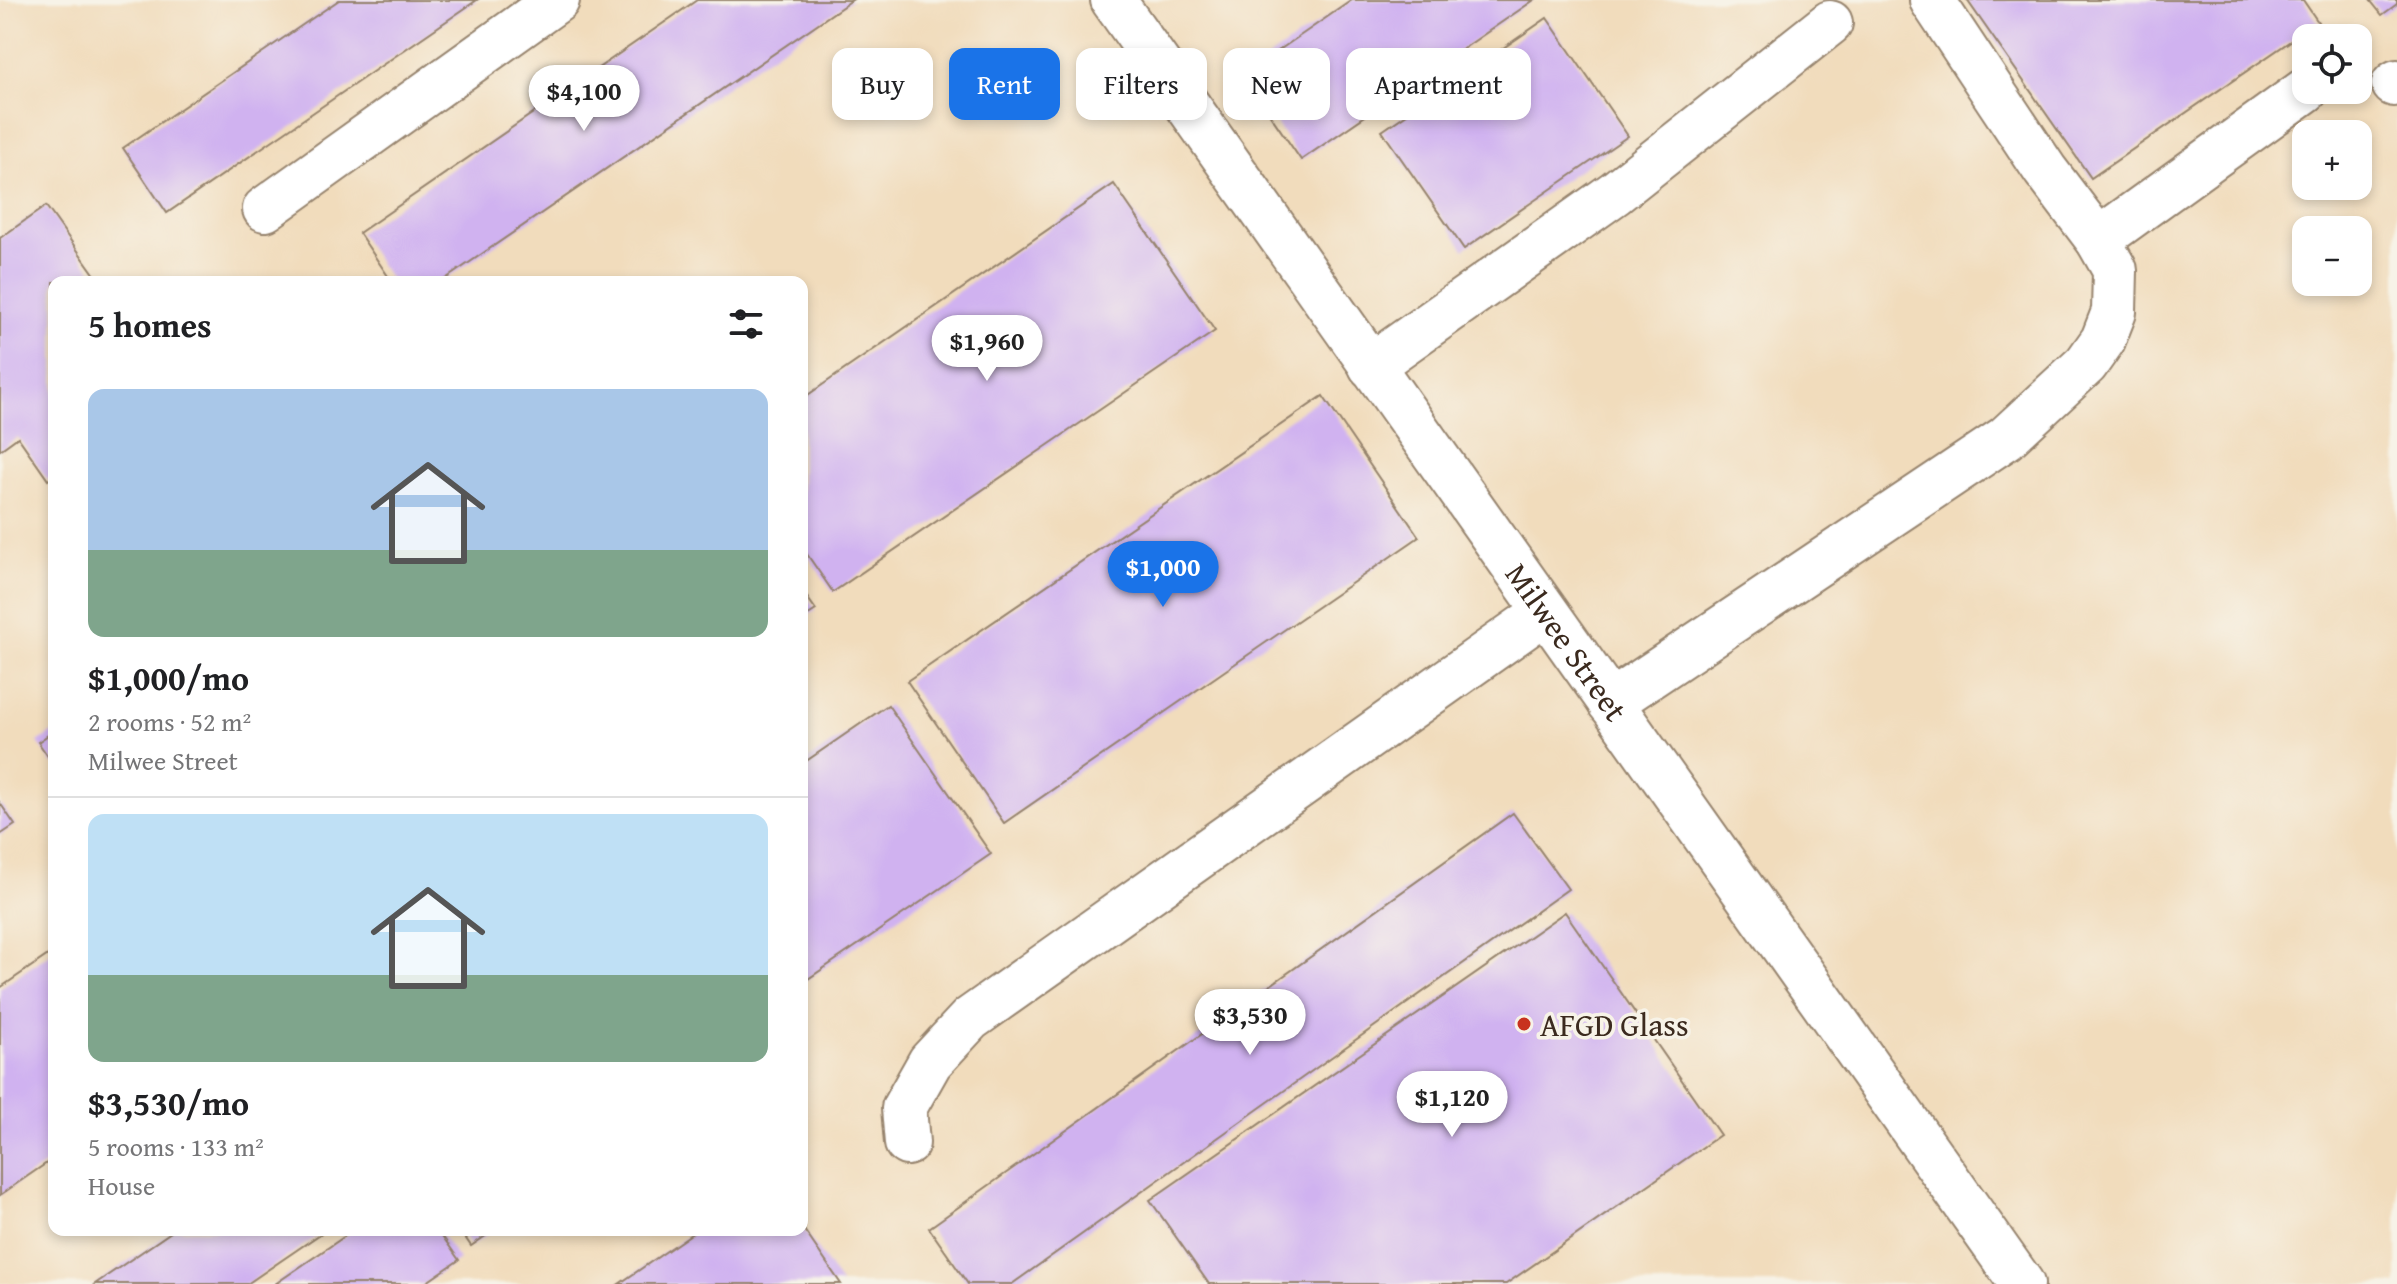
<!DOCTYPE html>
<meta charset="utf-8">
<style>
body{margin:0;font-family:"Gentium Book Plus",serif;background:#f6f6f6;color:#202124;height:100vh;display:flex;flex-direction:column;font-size:30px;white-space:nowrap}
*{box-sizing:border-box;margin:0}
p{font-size:26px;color:#757577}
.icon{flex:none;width:44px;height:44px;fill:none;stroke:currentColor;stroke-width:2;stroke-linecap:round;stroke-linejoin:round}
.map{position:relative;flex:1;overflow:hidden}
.side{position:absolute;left:48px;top:276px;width:760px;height:960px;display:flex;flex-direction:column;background:#fff;border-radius:16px;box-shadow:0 4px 12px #0003}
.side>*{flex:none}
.guide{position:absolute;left:832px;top:48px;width:760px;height:72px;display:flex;gap:16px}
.tools{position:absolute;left:2292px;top:24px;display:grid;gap:16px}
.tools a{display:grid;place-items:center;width:80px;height:80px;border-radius:16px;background:#fff;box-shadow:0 4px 12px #0003;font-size:40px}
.price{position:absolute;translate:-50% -68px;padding:0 18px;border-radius:28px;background:#fff;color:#222;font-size:26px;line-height:52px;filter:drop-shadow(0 2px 4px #0008)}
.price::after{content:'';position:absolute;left:50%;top:48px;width:24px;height:18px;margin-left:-12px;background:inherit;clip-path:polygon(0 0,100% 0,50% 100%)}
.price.current{background:#1a73e8;color:#fff}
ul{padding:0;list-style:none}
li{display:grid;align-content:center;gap:16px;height:424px;padding:0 40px}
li+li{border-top:2px solid #e0e0e0}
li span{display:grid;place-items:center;height:248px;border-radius:16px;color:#555}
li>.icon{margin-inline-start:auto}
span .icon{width:144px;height:144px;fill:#fffc;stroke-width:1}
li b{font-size:34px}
h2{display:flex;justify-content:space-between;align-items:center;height:96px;padding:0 40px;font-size:34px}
.pill{padding:0 28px;border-radius:16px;background:#fff;box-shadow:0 4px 12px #0003;font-size:28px;line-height:72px}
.pill.current{background:#1a73e8;color:#fff}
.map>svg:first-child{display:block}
</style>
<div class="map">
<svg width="2397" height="1284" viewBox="0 0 2397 1284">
<rect width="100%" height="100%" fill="#f7f3e8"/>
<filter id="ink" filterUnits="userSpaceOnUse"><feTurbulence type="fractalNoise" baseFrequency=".0125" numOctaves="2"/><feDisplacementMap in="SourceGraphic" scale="16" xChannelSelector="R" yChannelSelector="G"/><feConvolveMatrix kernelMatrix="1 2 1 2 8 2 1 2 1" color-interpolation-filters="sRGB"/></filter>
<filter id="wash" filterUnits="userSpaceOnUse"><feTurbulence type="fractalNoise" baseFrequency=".006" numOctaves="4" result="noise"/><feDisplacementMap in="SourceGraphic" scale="32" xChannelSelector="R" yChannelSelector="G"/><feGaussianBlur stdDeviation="1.8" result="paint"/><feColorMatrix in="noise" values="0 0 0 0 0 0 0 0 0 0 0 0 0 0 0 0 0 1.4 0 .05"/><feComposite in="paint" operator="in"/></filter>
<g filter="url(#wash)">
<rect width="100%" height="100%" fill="#f1dcbc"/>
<g id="blocks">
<!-- building -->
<path fill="#d0b2f0" d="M339,0H477L167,213L123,148Z
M697,0H852L441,282H392L359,233Z
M1352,0H1534L1301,160L1243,75Z
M1967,0H2303L2318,22L2091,178Z
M2370,0H2397V4L2382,15Z
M1547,18L1628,136L1464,249L1382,131Z
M1114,184L1215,331L833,592L802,547V399Z
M46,206L100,282H54V476L48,480L18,437L0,450V238Z
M1323,396L1419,537L1004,823L907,681Z
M802,590L816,610L802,619Z
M888,705L991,854L802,983V764Z
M54,731V765L38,742Z
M0,803L15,825L0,835Z
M1513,813L1568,889L1012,1284H968L929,1228Z
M1565,912L1720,1135L1506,1284H1209L1150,1200Z
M54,951V1158L0,1195V988Z
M174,1230H326L247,1284H95Z
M354,1230H438L459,1260L424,1284H275Z
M460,1230H494L471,1246Z
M697,1230H804L841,1284H619Z"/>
</g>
</g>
<g filter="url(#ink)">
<use href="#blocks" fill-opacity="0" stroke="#96836d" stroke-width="2"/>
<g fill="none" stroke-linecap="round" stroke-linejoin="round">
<!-- minor casing -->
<g stroke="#96836d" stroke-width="48">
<g id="minor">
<path id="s1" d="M1113,0L2022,1284"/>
<path d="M2394,84L2397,82"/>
<path d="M265,209L557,0"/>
<path d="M2098,240L2306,90"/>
<path d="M1371,366L1615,193L1830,23"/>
<path d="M1610,703L2006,438L2086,364L2103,340L2114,312L2115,270L2098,240L2045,170L1932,0"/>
<path d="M907,1143L904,1108L930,1062L970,1019L1545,612"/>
</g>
</g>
<!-- minor -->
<use href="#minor" stroke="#fff" stroke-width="44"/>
</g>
</g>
<!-- markers -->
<circle fill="#c8321e" stroke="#f7f3e8" stroke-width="3" cx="1524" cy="1024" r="8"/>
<g text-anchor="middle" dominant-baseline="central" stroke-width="7" stroke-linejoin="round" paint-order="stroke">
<!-- street labels -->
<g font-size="32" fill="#3b2a1e" stroke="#f7f3e8">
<text stroke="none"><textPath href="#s1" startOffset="786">Milwee Street</textPath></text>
</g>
<!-- poi labels -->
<g font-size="32" fill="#3b2a1e" stroke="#f7f3e8" text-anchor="start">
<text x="1540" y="1024">AFGD Glass</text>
</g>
</g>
</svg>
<div class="tools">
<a><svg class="icon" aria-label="locate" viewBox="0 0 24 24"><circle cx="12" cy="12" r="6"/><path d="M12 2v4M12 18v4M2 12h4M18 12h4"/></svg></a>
<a>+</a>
<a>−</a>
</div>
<b class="price" style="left:584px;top:133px">$4,100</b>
<b class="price" style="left:987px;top:383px">$1,960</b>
<b class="price current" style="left:1163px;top:609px">$1,000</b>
<b class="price" style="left:1250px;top:1057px">$3,530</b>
<b class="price" style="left:1452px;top:1139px">$1,120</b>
<div class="guide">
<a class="pill">Buy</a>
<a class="pill current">Rent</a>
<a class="pill">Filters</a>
<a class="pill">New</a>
<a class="pill">Apartment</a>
</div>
<section class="side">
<h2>5 homes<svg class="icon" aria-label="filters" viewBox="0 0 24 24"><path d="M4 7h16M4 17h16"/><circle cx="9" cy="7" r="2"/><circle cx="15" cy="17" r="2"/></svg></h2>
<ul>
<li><span style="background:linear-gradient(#a9c7e8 65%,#7fa58c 0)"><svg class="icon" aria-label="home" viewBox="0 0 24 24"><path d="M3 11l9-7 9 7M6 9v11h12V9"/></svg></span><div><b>$1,000/mo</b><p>2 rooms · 52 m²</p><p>Milwee Street</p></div></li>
<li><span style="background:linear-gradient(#bfe0f5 65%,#7fa58c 0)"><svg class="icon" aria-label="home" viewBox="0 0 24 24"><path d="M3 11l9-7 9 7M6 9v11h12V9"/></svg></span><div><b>$3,530/mo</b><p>5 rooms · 133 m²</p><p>House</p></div></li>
</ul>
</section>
</div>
